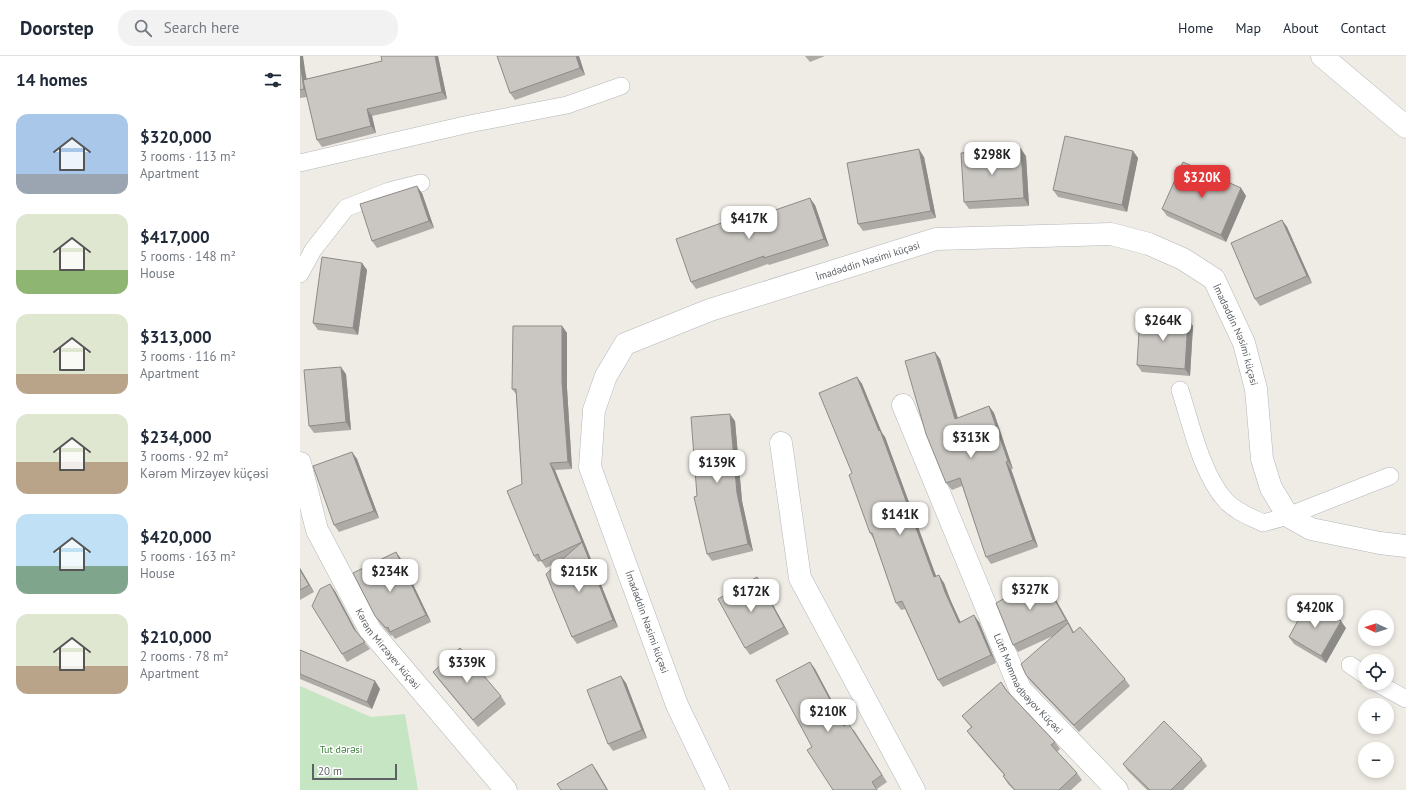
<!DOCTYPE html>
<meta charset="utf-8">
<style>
body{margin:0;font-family:"PT Sans",sans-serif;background:#f2f2f3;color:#1f2937;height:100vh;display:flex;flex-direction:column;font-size:15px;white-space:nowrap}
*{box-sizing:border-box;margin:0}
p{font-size:13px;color:#747a83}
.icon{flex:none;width:22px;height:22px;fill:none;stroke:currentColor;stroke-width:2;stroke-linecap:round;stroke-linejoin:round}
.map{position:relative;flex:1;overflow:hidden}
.sheet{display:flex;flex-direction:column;background:#fff;width:300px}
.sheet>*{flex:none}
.needle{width:26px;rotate:274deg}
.controls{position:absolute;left:1058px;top:554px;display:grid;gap:8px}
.controls a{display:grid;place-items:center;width:36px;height:36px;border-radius:50%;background:#fff;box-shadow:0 2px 6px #0003;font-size:20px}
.scale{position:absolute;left:12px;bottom:10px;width:85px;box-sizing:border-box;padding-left:4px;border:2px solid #5d6165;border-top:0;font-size:11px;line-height:14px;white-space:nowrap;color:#5d6165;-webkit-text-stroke:3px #fff;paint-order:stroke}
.price{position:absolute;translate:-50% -34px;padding:0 9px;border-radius:8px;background:#fff;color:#222;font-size:13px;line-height:26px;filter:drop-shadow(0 1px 2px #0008)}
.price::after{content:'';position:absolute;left:50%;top:24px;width:12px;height:9px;margin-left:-6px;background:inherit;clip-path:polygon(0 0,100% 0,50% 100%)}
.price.on{background:#e2383a;color:#fff}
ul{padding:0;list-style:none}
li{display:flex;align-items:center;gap:12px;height:100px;padding:0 16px}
li span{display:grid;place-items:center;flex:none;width:112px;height:80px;border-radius:12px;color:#555}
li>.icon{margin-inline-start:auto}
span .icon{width:48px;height:48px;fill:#fffc;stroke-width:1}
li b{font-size:17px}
h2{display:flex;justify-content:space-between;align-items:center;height:48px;padding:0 16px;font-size:17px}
header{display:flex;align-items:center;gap:24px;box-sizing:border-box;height:56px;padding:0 20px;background:#fff;border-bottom:1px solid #e0e1e3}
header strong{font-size:19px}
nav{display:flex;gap:22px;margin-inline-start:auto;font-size:14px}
.search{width:280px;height:36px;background:#f2f2f3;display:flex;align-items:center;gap:10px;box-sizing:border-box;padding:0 14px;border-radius:16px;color:#747a83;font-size:15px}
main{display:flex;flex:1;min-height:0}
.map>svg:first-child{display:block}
</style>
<header>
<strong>Doorstep</strong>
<div class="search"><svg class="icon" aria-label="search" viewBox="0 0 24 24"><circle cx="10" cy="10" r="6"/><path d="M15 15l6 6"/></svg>Search here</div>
<nav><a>Home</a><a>Map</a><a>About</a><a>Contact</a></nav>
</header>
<main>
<section class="sheet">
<h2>14 homes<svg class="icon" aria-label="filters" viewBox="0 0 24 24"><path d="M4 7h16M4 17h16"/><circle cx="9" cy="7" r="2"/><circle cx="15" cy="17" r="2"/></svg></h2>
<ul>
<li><span style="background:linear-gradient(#a9c7e8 75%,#9aa5b1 0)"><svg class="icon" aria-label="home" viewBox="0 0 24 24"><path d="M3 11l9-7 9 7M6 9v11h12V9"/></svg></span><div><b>$320,000</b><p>3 rooms · 113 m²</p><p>Apartment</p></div></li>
<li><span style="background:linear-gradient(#dfe7d0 70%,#8fb573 0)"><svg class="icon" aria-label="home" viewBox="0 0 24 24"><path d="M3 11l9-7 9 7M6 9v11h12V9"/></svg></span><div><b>$417,000</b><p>5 rooms · 148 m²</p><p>House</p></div></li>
<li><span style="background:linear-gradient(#dfe7d0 75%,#b9a48a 0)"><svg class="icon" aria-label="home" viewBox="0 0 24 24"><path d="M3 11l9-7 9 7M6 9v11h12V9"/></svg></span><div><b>$313,000</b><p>3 rooms · 116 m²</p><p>Apartment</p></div></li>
<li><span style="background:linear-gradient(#dfe7d0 60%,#b9a48a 0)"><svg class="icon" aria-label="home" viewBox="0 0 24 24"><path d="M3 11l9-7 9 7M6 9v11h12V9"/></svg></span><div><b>$234,000</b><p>3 rooms · 92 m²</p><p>Kərəm Mirzəyev küçəsi</p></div></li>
<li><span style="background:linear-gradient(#bfe0f5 65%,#7fa58c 0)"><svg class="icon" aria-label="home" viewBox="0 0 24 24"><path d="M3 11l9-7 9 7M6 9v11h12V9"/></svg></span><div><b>$420,000</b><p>5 rooms · 163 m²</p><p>House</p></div></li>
<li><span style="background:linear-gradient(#dfe7d0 65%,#b9a48a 0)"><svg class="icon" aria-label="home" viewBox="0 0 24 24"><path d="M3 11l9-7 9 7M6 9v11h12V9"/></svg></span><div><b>$210,000</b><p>2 rooms · 78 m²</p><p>Apartment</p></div></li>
</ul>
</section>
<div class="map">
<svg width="1106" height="734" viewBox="0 0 1106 734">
<rect width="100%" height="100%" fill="#efece5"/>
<!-- green -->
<path fill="#c6e5c3" d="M0,630L71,661L105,658L118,734H0Z"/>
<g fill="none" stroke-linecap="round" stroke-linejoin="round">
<!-- service casing -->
<g stroke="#b3b6b9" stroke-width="18">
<path id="service" d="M0,107L169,68L267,49L321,30
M0,218L13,194L46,152L89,135L121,127
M880,334C891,368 902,419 926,445C935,455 951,461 963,467L988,460L1090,420
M1050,609L1065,619
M1077,627L1106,643"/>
</g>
<!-- minor casing -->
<g stroke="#b3b6b9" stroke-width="23">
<g id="minor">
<path d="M1022,0L1106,71"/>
<path id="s1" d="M603,349L720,633L817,734"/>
<path d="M481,387L500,522L614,734"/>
<path id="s2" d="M0,407L17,474L70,574L206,734"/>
<path id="s3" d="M418,734L377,649L290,411L294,354L306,320L325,288L410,254L636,183L811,178L849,188L883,203L914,223L944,287L956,333L962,403L971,432L988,460L1011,473L1080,487L1106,490"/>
</g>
</g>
<!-- service -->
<use href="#service" stroke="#fff" stroke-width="17"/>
<!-- minor -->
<use href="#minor" stroke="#fff" stroke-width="22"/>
</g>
<!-- wall -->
<path fill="#aeaba7" d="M0,0L7,23L82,5L81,0H138L147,43L72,60L76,77L22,91L17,84L7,41L0,42Z
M197,0H279L285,19L215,44L210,37Z
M505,0H525L510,6Z
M833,95L838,102L827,156L758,141L753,134Z
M726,100L729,150L669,153L664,146Z
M624,101L636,162L563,175L558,168Z
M941,132L946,140L926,186L867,160L862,153Z
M122,137L134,172L77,192L72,185Z
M515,149L529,190L469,209L468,208L396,233L391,226L430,164L433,168Z
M982,164L987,171L1012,227L960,250L955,243Z
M62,207L67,214L58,279L18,274L13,267Z
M888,263L893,270L890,320L842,316L837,309Z
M262,270L267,277V332L272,413L255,414L286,493L318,571L277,588L272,581L260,505L246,512L241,505L238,506L234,500L222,428L216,338L212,333Z
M640,303L658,362L689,350L694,357L713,413H711L738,491L691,508L686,501L662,430L652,434L646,427Z
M46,318L51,374L14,377L9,370Z
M557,321L562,328L582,377L585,381L636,520L644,527L650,543L661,567L679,566L696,607L643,631L638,624L605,553L601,554L596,547L574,484L570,477L552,417Z
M435,365L442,445L453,495L412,505L407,498L397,440Z
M52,396L57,403L79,462L39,476L34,469Z
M96,496L101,503L131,566L95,583L92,579L91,580L80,567L75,560Z
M0,512L14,536L0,544Z
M457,521L462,529L489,578L450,599L445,592Z
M747,528L774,576L825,623L830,630L779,676L731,626L726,619L755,579L718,596L713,589Z
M35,535L57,577L70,593L47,606L42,598Z
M1046,572L1026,607L994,588L989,581Z
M0,594L75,625L80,633L72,653L0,623Z
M510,606L515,613L545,669L554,674L587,726L577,733L512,691Z
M133,616L201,640L206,648L178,671L138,623Z
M701,626L709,637L755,686L760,693L757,696L777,717L782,724L771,734H714L708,728L703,720L704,719L672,682L667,675L671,671L662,660Z
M326,627L347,682L313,695L308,688Z
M902,703L907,710L883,734H847L828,715L823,708Z"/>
<!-- shaded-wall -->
<path fill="#8d8b88" d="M0,0H3L9,41L4,33L0,7Z
M135,0H138L147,43L142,36Z
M276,0H279L285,19L280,12Z
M67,53L72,60L76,77L71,70Z
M619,93L624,101L636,162L631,155Z
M721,93L726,100L729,150L724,142Z
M833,95L838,102L827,156L822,149Z
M117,130L122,137L134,172L129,165Z
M941,132L946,140L926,186L921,179Z
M510,142L515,149L529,190L524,183Z
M982,164L987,171L1012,227L1007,220Z
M62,207L67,214L58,279L53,272Z
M888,263L893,270L890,320L885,313Z
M262,270L267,277V332L272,413L268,406L262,326Z
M635,296L640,303L660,370L655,363Z
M41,311L46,318L51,374L46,366Z
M557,321L562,328L582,377L585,381L639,528L634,521L579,375Z
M689,350L694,357L713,413L708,405Z
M430,358L435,365L442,445L453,495L448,488L437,437Z
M52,396L57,403L79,462L74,455Z
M706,406L711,413L738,491L733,484Z
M250,407L255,414L287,493L282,486Z
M282,486L287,493L318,571L313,564Z
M96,496L101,503L131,566L126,559Z
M0,512L14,536L9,529L0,514Z
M639,519L644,527L650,543L664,574L659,567L645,536Z
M457,521L462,529L489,578L484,571Z
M742,521L747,528L771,571L766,564Z
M30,528L35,535L59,580L54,573Z
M674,559L679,566L696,607L691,599Z
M1041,565L1046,572L1026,607L1021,600Z
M510,606L515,613L549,677L544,670Z
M321,620L326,627L347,682L342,674Z
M75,625L80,633L72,653L67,646Z
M292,708L297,715L308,734H307Z"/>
<!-- building -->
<path fill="#cac7c2" stroke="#8d8b88" d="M81,0H135L142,36L67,53L71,70L17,84L3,24L82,5Z
M197,0H276L280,12L210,37Z
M0,7L4,33L0,34Z
M765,80L833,95L822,149L753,134Z
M619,93L631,155L558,168L547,107Z
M721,93L724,142L664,146L661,97Z
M883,106L941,132L921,179L862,153Z
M117,130L129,165L72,185L60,148Z
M510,142L524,183L464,202V200L391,226L376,183L430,164L432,169Z
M982,164L1007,220L955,243L931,187Z
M22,201L62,207L53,272L13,267Z
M840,260L888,263L885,313L837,309Z
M213,270H262V326L268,406L250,407L282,486L241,505L238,498L234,500L207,435L222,428L216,333H212Z
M635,296L655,363L689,350L708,405L706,406L733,484L686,501L660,422L646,427L626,378L605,305Z
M41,311L46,366L9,370L4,314Z
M557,321L579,375L580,374L634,521L639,519L645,536L659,567L674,559L691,599L638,624L602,545L596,547L572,477H570L549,419L552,417L519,337Z
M430,358L437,437L448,488L407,498L394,441L397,440L391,361Z
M52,396L74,455L34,469L13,410Z
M282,486L313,564L272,581L246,518Z
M96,496L126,559L90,576L88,571L86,572L75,560L53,517Z
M0,514L9,529L0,534Z
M457,521L484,571L445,592L418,543Z
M742,521L766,564L713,589L696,547Z
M30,528L54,573L65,586L42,598L12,550L20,533Z
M1008,546L1041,565L1021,600L989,581Z
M768,567L773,577L780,571L825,623L774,669L726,619L721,608Z
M160,592L201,640L173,664L133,616Z
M0,594L75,625L67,646L0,618Z
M510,606L544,670L548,667L582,719L572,726L577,734H533L507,694L512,691L476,624Z
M321,620L342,674L308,688L287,634Z
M701,626L706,634L755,686L751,689L777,717L759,734H715L703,720L705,719L667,675L672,671L662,660Z
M864,665L902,703L871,734H850L823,708Z
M292,708L307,734H261L257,728Z"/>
<g text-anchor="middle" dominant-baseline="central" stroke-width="3" stroke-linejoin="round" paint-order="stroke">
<!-- street labels -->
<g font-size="10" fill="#5d6165" stroke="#fff">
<text stroke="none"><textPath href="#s3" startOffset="735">İmadəddin Nəsimi küçəsi</textPath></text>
<text stroke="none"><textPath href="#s3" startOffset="1155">İmadəddin Nəsimi küçəsi</textPath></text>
<text transform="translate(347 566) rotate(70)">İmadəddin Nəsimi küçəsi</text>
<text stroke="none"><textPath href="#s2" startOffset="208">Kərəm Mirzəyev küçəsi</textPath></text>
<text stroke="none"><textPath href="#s1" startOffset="307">Lütfi Məmmədbəyov Küçəsi</textPath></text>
</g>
<!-- park labels -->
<g font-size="10" fill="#3b8138" stroke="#fff">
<text x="41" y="693">Tut dərəsi</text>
</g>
</g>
</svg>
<div class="controls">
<a><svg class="needle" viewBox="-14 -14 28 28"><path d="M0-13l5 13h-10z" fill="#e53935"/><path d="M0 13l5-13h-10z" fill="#747a83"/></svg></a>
<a><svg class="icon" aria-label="locate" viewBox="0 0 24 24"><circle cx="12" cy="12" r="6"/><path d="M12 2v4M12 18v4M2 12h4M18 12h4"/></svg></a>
<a>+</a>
<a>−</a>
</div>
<div class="scale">20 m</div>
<b class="price" style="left:692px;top:120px">$298K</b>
<b class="price on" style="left:902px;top:143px">$320K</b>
<b class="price" style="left:449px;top:184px">$417K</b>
<b class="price" style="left:863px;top:286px">$264K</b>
<b class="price" style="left:671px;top:403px">$313K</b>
<b class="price" style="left:417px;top:428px">$139K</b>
<b class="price" style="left:600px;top:480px">$141K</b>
<b class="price" style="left:90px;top:537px">$234K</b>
<b class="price" style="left:279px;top:537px">$215K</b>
<b class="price" style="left:730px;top:555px">$327K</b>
<b class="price" style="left:451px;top:557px">$172K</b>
<b class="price" style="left:1015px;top:573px">$420K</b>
<b class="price" style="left:167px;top:628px">$339K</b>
<b class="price" style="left:528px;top:677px">$210K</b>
</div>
</main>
